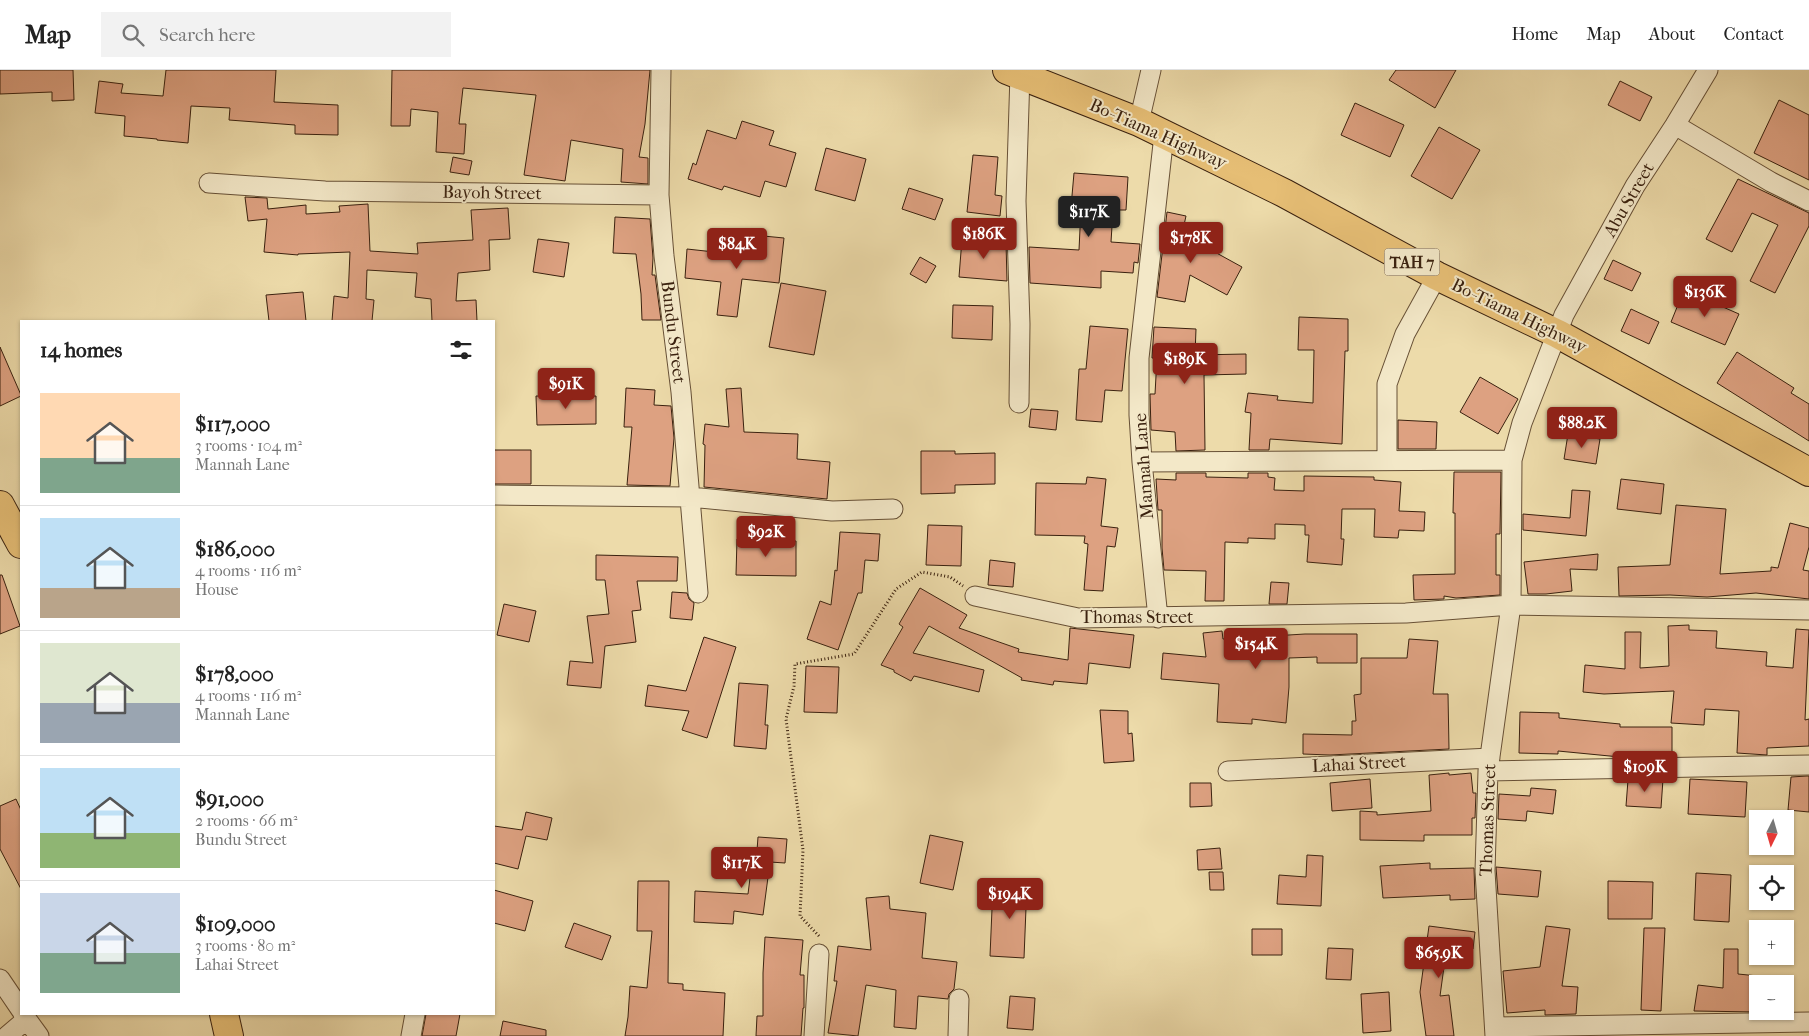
<!DOCTYPE html>
<meta charset="utf-8">
<style>
body{margin:0;font-family:"IM FELL French Canon",serif;background:#f2f2f2;color:#222;height:100vh;display:flex;flex-direction:column;font-size:19px;white-space:nowrap}
*{box-sizing:border-box;margin:0}
p{font-size:16px;color:#767676}
.icon{flex:none;width:28px;height:28px;fill:none;stroke:currentColor;stroke-width:2;stroke-linecap:round;stroke-linejoin:round}
.map{position:relative;flex:1;overflow:hidden}
.panel{position:absolute;left:20px;top:250px;width:475px;height:695px;display:flex;flex-direction:column;background:#fff;border-radius:0px;box-shadow:0 1px 4px #0004}
.panel>*{flex:none}
.needle{width:32px;rotate:185deg}
.controls{position:absolute;left:1749px;top:740px;display:grid;gap:10px}
.controls a{display:grid;place-items:center;width:45px;height:45px;border-radius:0px;background:#fff;box-shadow:0 1px 4px #0004;font-size:25px}
.price{position:absolute;translate:-50% -42px;padding:0 11px;border-radius:5px;background:#8f2418;color:#fff;font-size:16px;line-height:32px;filter:drop-shadow(0 1px 2px #0008)}
.price::after{content:'';position:absolute;left:50%;top:30px;width:15px;height:11px;margin-left:-8px;background:inherit;clip-path:polygon(0 0,100% 0,50% 100%)}
.price.on{background:#222;color:#fff}
ul{padding:0;list-style:none}
li{display:flex;align-items:center;gap:15px;height:125px;padding:0 20px}
li+li{border-top:1px solid #e0e0e0}
li span{display:grid;place-items:center;flex:none;width:140px;height:100px;border-radius:0px;color:#555}
li>.icon{margin-inline-start:auto}
span .icon{width:60px;height:60px;fill:#fffc;stroke-width:1}
li b{font-size:21px}
h2{display:flex;justify-content:space-between;align-items:center;height:60px;padding:0 20px;font-size:21px}
header{display:flex;align-items:center;gap:30px;box-sizing:border-box;height:70px;padding:0 25px;background:#fff;border-bottom:1px solid #e0e0e0}
header strong{font-size:24px}
nav{display:flex;gap:28px;margin-inline-start:auto;font-size:18px}
.search{width:350px;height:45px;background:#f2f2f2;display:flex;align-items:center;gap:12px;box-sizing:border-box;padding:0 18px;border-radius:0px;color:#767676;font-size:19px}
.map>svg:first-child{display:block}
</style>
<header>
<strong>Map</strong>
<div class="search"><svg class="icon" aria-label="search" viewBox="0 0 24 24"><circle cx="10" cy="10" r="6"/><path d="M15 15l6 6"/></svg>Search here</div>
<nav><a>Home</a><a>Map</a><a>About</a><a>Contact</a></nav>
</header>
<div class="map">
<svg width="1809" height="966" viewBox="0 0 1809 966">
<rect width="100%" height="100%" fill="#eddbaa"/>
<filter id="stains"><feTurbulence type="fractalNoise" baseFrequency=".004" numOctaves="4"/><feColorMatrix values="0 0 0 0 .2 0 0 0 0 .09 0 0 0 0 .02 0 0 0 .5 -.17"/></filter>
<radialGradient id="worn" r=".72"><stop offset=".6" stop-color="#630" stop-opacity="0"/><stop offset="1" stop-color="#630" stop-opacity=".3"/></radialGradient>
<!-- building -->
<path fill="#dda181" stroke="#3a210f" d="M0,0H73L74,30L52,31V22L0,24Z
M166,0H276L274,32L338,35V65L295,64V55L229,50L230,38L191,36L188,73L157,70V69L124,66L125,46L95,43L99,11L123,14L121,23L163,26Z
M392,0H650L645,54L639,87L648,88V114L621,112L623,79L571,70L565,111L524,105L536,25L463,18L459,54H466L464,84L436,82L438,42L411,39L410,56H391Z
M1396,0H1456L1435,38L1389,10Z
M1620,11L1652,27L1640,51L1608,35Z
M1779,30L1809,45V110L1754,83Z
M1355,33L1404,55L1390,87L1341,65Z
M742,51L774,61L769,75L796,83L786,117L765,111L760,127L724,116L722,120L688,109L693,93L696,95L707,60L736,69Z
M1439,57L1480,80L1452,129L1411,106Z
M826,78L866,89L855,131L815,120Z
M973,85L998,87L995,125L1002,126L1000,146L967,142Z
M453,87L472,91L469,105L450,102Z
M1074,103L1128,107L1126,140H1113L1111,172L1140,174L1138,193L1134,192L1133,203L1101,201V218L1030,213L1029,177L1079,180L1081,138L1071,137Z
M1738,109L1809,143V156L1775,223L1750,211L1778,155L1752,143L1732,182L1706,169Z
M909,118L943,129L935,150L902,139Z
M245,127L267,128L268,139L306,135V144L340,142L339,136L368,134L370,181L418,184L417,173L473,170L471,140L508,138L510,169L489,170L490,200L458,203L456,231L476,230L477,251H432L431,229L415,227L417,203L367,200L366,229L374,230L372,251H332L334,226L348,228L350,182L298,184V185L264,182L267,149L248,151Z
M1167,142L1186,146L1182,164L1242,197L1227,225L1190,205L1185,232L1157,227Z
M615,147L650,149L653,188L652,205H655L661,250H642L641,224L636,184L613,183Z
M753,165L784,168L779,213L742,209L737,247L717,245L721,212L685,208L687,179L751,186Z
M538,169L569,173L564,207L533,202Z
M962,169L1006,172L1007,211L959,207Z
M920,187L936,196L926,213L910,204Z
M1613,190L1641,203L1632,221L1604,209Z
M781,213L826,221L814,285L769,277Z
M1684,220L1739,244L1725,275L1671,252Z
M303,222L306,251H269L266,225Z
M953,235L993,236L992,270L952,268Z
M1631,239L1659,252L1649,274L1621,261Z
M1299,247L1348,249V281H1345L1342,374L1270,369L1269,380H1249L1251,343L1245,342L1248,323L1278,326L1277,330L1313,333L1314,280H1298Z
M1090,256L1128,259L1122,321L1105,320L1102,352L1076,350L1079,299H1086Z
M1154,257L1196,259L1195,285L1246,284V304L1204,305L1205,380L1176,381L1175,362L1151,360L1150,324H1155L1157,288H1152Z
M0,277L21,325V326L0,336Z
M1737,282L1794,318L1791,323L1809,334V371L1717,313Z
M1480,307L1518,329L1498,364L1460,342Z
M626,318L655,320L654,335L671,336L674,368L670,416L627,415L632,357H624Z
M741,318L744,362L798,364L797,389L830,392L827,429L704,417L705,375L703,374L705,354L729,357L726,319Z
M536,326H596V354L537,355Z
M1031,339L1058,341L1056,360L1029,357Z
M1398,350L1437,352L1436,379H1398Z
M1568,364L1600,369L1596,394L1564,389Z
M494,380H531V414H494Z
M921,381H955V384L995,383V414L955,415V423L921,424Z
M1454,402H1501L1500,464H1496V505H1500V525L1456,528L1444,526V529L1414,530L1413,505L1455,504V443H1453Z
M1176,403H1206V407L1248,408V403H1268V407L1275,408L1274,420L1304,421V406L1374,407V410L1401,412L1399,441L1425,442L1424,461L1399,460L1398,468L1374,467L1375,439H1342L1341,469H1344L1342,495L1307,492L1309,465H1305V455L1275,454V469L1248,468V473L1225,472L1224,531H1205L1206,501L1164,500L1162,478V440H1158L1156,409L1176,410Z
M1087,407L1106,409L1101,456L1118,458L1115,477L1107,476L1103,521L1084,520L1088,474L1084,473L1085,466L1035,465L1036,413L1086,414Z
M1621,409L1664,414L1661,444L1617,439Z
M1572,420L1590,421L1586,466L1523,460V444L1570,448Z
M1676,435L1726,439L1720,504L1771,501V497L1778,498L1790,453L1809,458V477L1803,500L1809,501V529L1756,523L1707,527L1670,525L1619,526L1618,497L1670,495Z
M928,455L962,456L961,496L926,495Z
M840,462L880,464L878,491L865,490L862,523H858L838,580L807,569L820,531L831,535L835,500L837,501Z
M737,469L796,471V506L736,505Z
M1598,484L1597,500L1570,499L1572,521L1546,524H1528L1524,492Z
M596,485L678,487L677,511H637L641,540L632,541L636,572L605,576L601,618L567,615L570,591L593,593L587,546L609,544L605,510H596Z
M990,490L1015,493L1013,517L988,515Z
M0,505H2L20,556L0,564Z
M1271,512L1289,513L1287,534H1269Z
M920,518L967,545L959,558L1019,579L1018,582L1068,590L1070,558L1134,565L1130,598L1089,593L1087,614L1054,611L1053,615L1021,610L1022,608L929,556L913,583L984,600L979,622L914,606L911,611L894,602V600L881,595L903,557L899,554Z
M672,522L687,523L689,529L694,533L692,550L670,548Z
M504,534L536,541L529,572L497,565Z
M1689,555V560L1717,561L1716,578L1767,582L1766,596L1793,598L1796,559L1809,560L1805,650L1809,649V676L1767,678V685L1737,683L1739,641L1705,639L1704,655L1671,653L1674,621L1604,624L1583,622L1585,595L1625,599V562H1641L1640,598L1669,596L1668,556Z
M1222,561L1223,569L1305,564H1357V593H1317V587L1289,588V617L1286,653L1252,649V654L1217,652L1219,614L1161,609L1163,583L1206,587L1203,563Z
M704,567L736,577L707,668L682,660L689,641L645,636L648,615L686,621Z
M1409,569L1438,571L1433,624H1448L1449,679L1330,685L1303,684V664L1352,665V651H1356L1354,625L1361,624V588H1407Z
M806,596L839,597L837,643L804,642Z
M739,613L768,615L765,655H768L766,679L734,676Z
M1100,640L1128,641V664L1132,663L1134,691L1104,693Z
M1520,642L1559,643V648L1620,654V657H1672V686L1620,687L1558,681V684L1519,683Z
M1449,703V705L1471,703L1473,723H1476L1475,748H1472V765H1424V771L1360,770V741L1377,742V745L1431,741L1429,705Z
M1807,706H1809V742L1788,740L1791,707Z
M1370,709L1372,738L1332,741L1330,713Z
M1663,709L1661,738L1626,736L1628,710Z
M1690,709L1747,712L1745,747L1688,744Z
M1190,713H1211L1212,736L1190,737Z
M1531,718L1556,720L1553,744L1527,741L1526,751L1498,749L1499,724L1530,726Z
M16,729L21,740V819L0,779V736Z
M526,742L552,748L547,770L526,766L518,799L494,793V756L522,760Z
M930,765L963,772L953,820L920,813Z
M758,767L787,769L785,793L770,792L763,845L734,841L733,854L694,852L695,821L748,824L750,808H755Z
M1220,778L1222,799L1198,800L1197,780Z
M1307,785L1323,786L1321,836L1277,834L1279,805L1306,807Z
M1430,793V799L1474,798L1475,829L1450,830V825L1383,828L1380,796Z
M1496,797L1541,801L1538,827L1498,824Z
M1209,802H1223L1224,820H1210Z
M1696,803L1731,805L1729,852L1694,850Z
M638,811H669L668,913L683,914V920L725,923L723,966H625L628,947L630,916L647,918L652,861H637Z
M1608,811L1653,812L1652,849H1608Z
M995,813L1032,816L1030,838H1026L1024,888L990,886L992,839H993Z
M494,820L533,831L525,861L494,853Z
M889,826L890,839L926,843L922,888L957,892L954,919L949,924L948,929L918,926L916,959L894,957L896,920L866,915L858,966L828,963L837,911H834L838,876L871,880L866,828Z
M574,853L611,866L602,890L565,877Z
M1429,856L1475,862L1473,879L1447,875L1440,926L1449,925L1454,966H1426L1420,922Z
M1546,856L1570,859L1562,916L1578,917L1576,944L1545,945V940L1507,943L1503,901L1540,897Z
M1644,858H1665L1661,941L1641,940Z
M1252,859H1282V885H1252Z
M765,867L803,870L800,905H804V938H803L801,966H756L757,946H763V903Z
M1328,878L1353,879L1351,910L1326,909Z
M1724,879H1738V904L1758,906V942L1694,941L1698,915L1723,918Z
M1389,922L1391,961L1363,963L1361,924Z
M1010,926L1035,928L1033,960L1007,958Z
M426,944H460L456,966H422Z
M503,951L546,960V966H500Z"/>
<g fill="none" stroke-linecap="round" stroke-linejoin="round">
<!-- minor casing -->
<g stroke="#675036" stroke-width="21">
<path id="minor" d="M661,0L659,125L664,186L681,322L698,523
M1139,52L1151,0
M1675,55L1771,112L1809,131
M209,113L325,121L659,125
M1019,333L1020,254L1016,131L1020,4
M1387,389V314L1405,264L1437,206
M1142,392L1512,390
M494,425L690,427L832,441L893,439
M975,526L1078,548L1406,543L1511,535L1809,540
M1158,548L1142,392L1139,345V288L1164,65
M1228,701L1490,688
M1488,701L1809,695
M0,909L21,940
M23,944L39,966
M1495,957L1809,952
M7,966L27,949
M411,966L415,944
M814,966L819,884
M958,966L959,929
M1495,966L1485,801L1488,701L1511,535L1512,390L1522,353L1564,245L1635,116L1675,55L1708,0"/>
</g>
<!-- primary casing -->
<g stroke="#3a210f" stroke-width="30">
<path id="primary" d="M0,435L21,474
M224,944L229,966"/>
</g>
<!-- trunk casing -->
<g stroke="#3a210f" stroke-width="30">
<path id="trunk" d="M1007,0L1139,52L1284,123L1437,206L1558,264L1809,402"/>
</g>
<!-- path -->
<path stroke="#3a210f" stroke-width="3" stroke-dasharray="1 2.5" stroke-linecap="butt" d="M819,866L800,846L803,780L786,649L794,616L795,594L854,584L896,519L922,502L950,507L963,516"/>
<!-- minor -->
<use href="#minor" stroke="#f3e8c8" stroke-width="19"/>
<!-- primary -->
<use href="#primary" stroke="#e6be75" stroke-width="28"/>
<!-- trunk -->
<use href="#trunk" stroke="#e6be75" stroke-width="28"/>
</g>
<g text-anchor="middle" dominant-baseline="central" stroke-width="4" stroke-linejoin="round" paint-order="stroke">
<!-- shield labels -->
<rect fill="#f3e8c8" stroke="#725d46" stroke-width="1" x="1384.5" y="178.5" width="55" height="27" rx="4"/>
<g font-size="16" font-weight="bold" fill="#3a210f">
<text x="1412" y="192">TAH 7</text>
</g>
<!-- street labels -->
<g font-size="18" fill="#3a210f" stroke="#f3e8c8">
<text transform="translate(1158 64) rotate(24)">Bo-Tiama Highway</text>
<text transform="translate(492 123) rotate(1)">Bayoh Street</text>
<text transform="translate(1629 130) rotate(-60)">Abu Street</text>
<text transform="translate(1519 246) rotate(26)">Bo-Tiama Highway</text>
<text transform="translate(673 262) rotate(83)">Bundu Street</text>
<text transform="translate(1144 396) rotate(-94)">Mannah Lane</text>
<text x="1137" y="547">Thomas Street</text>
<text transform="translate(1359 694) rotate(-3)">Lahai Street</text>
<text transform="translate(1488 750) rotate(-88)">Thomas Street</text>
</g>
</g>
<rect width="100%" height="100%" filter="url(#stains)"/>
<rect width="100%" height="100%" fill="url(#worn)"/>
</svg>
<div class="controls">
<a><svg class="needle" viewBox="-14 -14 28 28"><path d="M0-13l5 13h-10z" fill="#e53935"/><path d="M0 13l5-13h-10z" fill="#767676"/></svg></a>
<a><svg class="icon" aria-label="locate" viewBox="0 0 24 24"><circle cx="12" cy="12" r="6"/><path d="M12 2v4M12 18v4M2 12h4M18 12h4"/></svg></a>
<a>+</a>
<a>−</a>
</div>
<b class="price on" style="left:1089px;top:168px">$117K</b>
<b class="price" style="left:984px;top:190px">$186K</b>
<b class="price" style="left:1191px;top:194px">$178K</b>
<b class="price" style="left:737px;top:200px">$84K</b>
<b class="price" style="left:1705px;top:248px">$136K</b>
<b class="price" style="left:1185px;top:315px">$189K</b>
<b class="price" style="left:566px;top:340px">$91K</b>
<b class="price" style="left:1582px;top:379px">$88.2K</b>
<b class="price" style="left:766px;top:488px">$92K</b>
<b class="price" style="left:1256px;top:600px">$154K</b>
<b class="price" style="left:1645px;top:723px">$109K</b>
<b class="price" style="left:742px;top:819px">$117K</b>
<b class="price" style="left:1010px;top:850px">$194K</b>
<b class="price" style="left:1439px;top:909px">$65.9K</b>
<section class="panel">
<h2>14 homes<svg class="icon" aria-label="filters" viewBox="0 0 24 24"><path d="M4 7h16M4 17h16"/><circle cx="9" cy="7" r="2"/><circle cx="15" cy="17" r="2"/></svg></h2>
<ul>
<li><span style="background:linear-gradient(#ffd9b3 65%,#7fa58c 0)"><svg class="icon" aria-label="home" viewBox="0 0 24 24"><path d="M3 11l9-7 9 7M6 9v11h12V9"/></svg></span><div><b>$117,000</b><p>3 rooms · 104 m²</p><p>Mannah Lane</p></div></li>
<li><span style="background:linear-gradient(#bfe0f5 70%,#b9a48a 0)"><svg class="icon" aria-label="home" viewBox="0 0 24 24"><path d="M3 11l9-7 9 7M6 9v11h12V9"/></svg></span><div><b>$186,000</b><p>4 rooms · 116 m²</p><p>House</p></div></li>
<li><span style="background:linear-gradient(#dfe7d0 60%,#9aa5b1 0)"><svg class="icon" aria-label="home" viewBox="0 0 24 24"><path d="M3 11l9-7 9 7M6 9v11h12V9"/></svg></span><div><b>$178,000</b><p>4 rooms · 116 m²</p><p>Mannah Lane</p></div></li>
<li><span style="background:linear-gradient(#bfe0f5 65%,#8fb573 0)"><svg class="icon" aria-label="home" viewBox="0 0 24 24"><path d="M3 11l9-7 9 7M6 9v11h12V9"/></svg></span><div><b>$91,000</b><p>2 rooms · 66 m²</p><p>Bundu Street</p></div></li>
<li><span style="background:linear-gradient(#c9d6e8 60%,#7fa58c 0)"><svg class="icon" aria-label="home" viewBox="0 0 24 24"><path d="M3 11l9-7 9 7M6 9v11h12V9"/></svg></span><div><b>$109,000</b><p>3 rooms · 80 m²</p><p>Lahai Street</p></div></li>
</ul>
</section>
</div>
